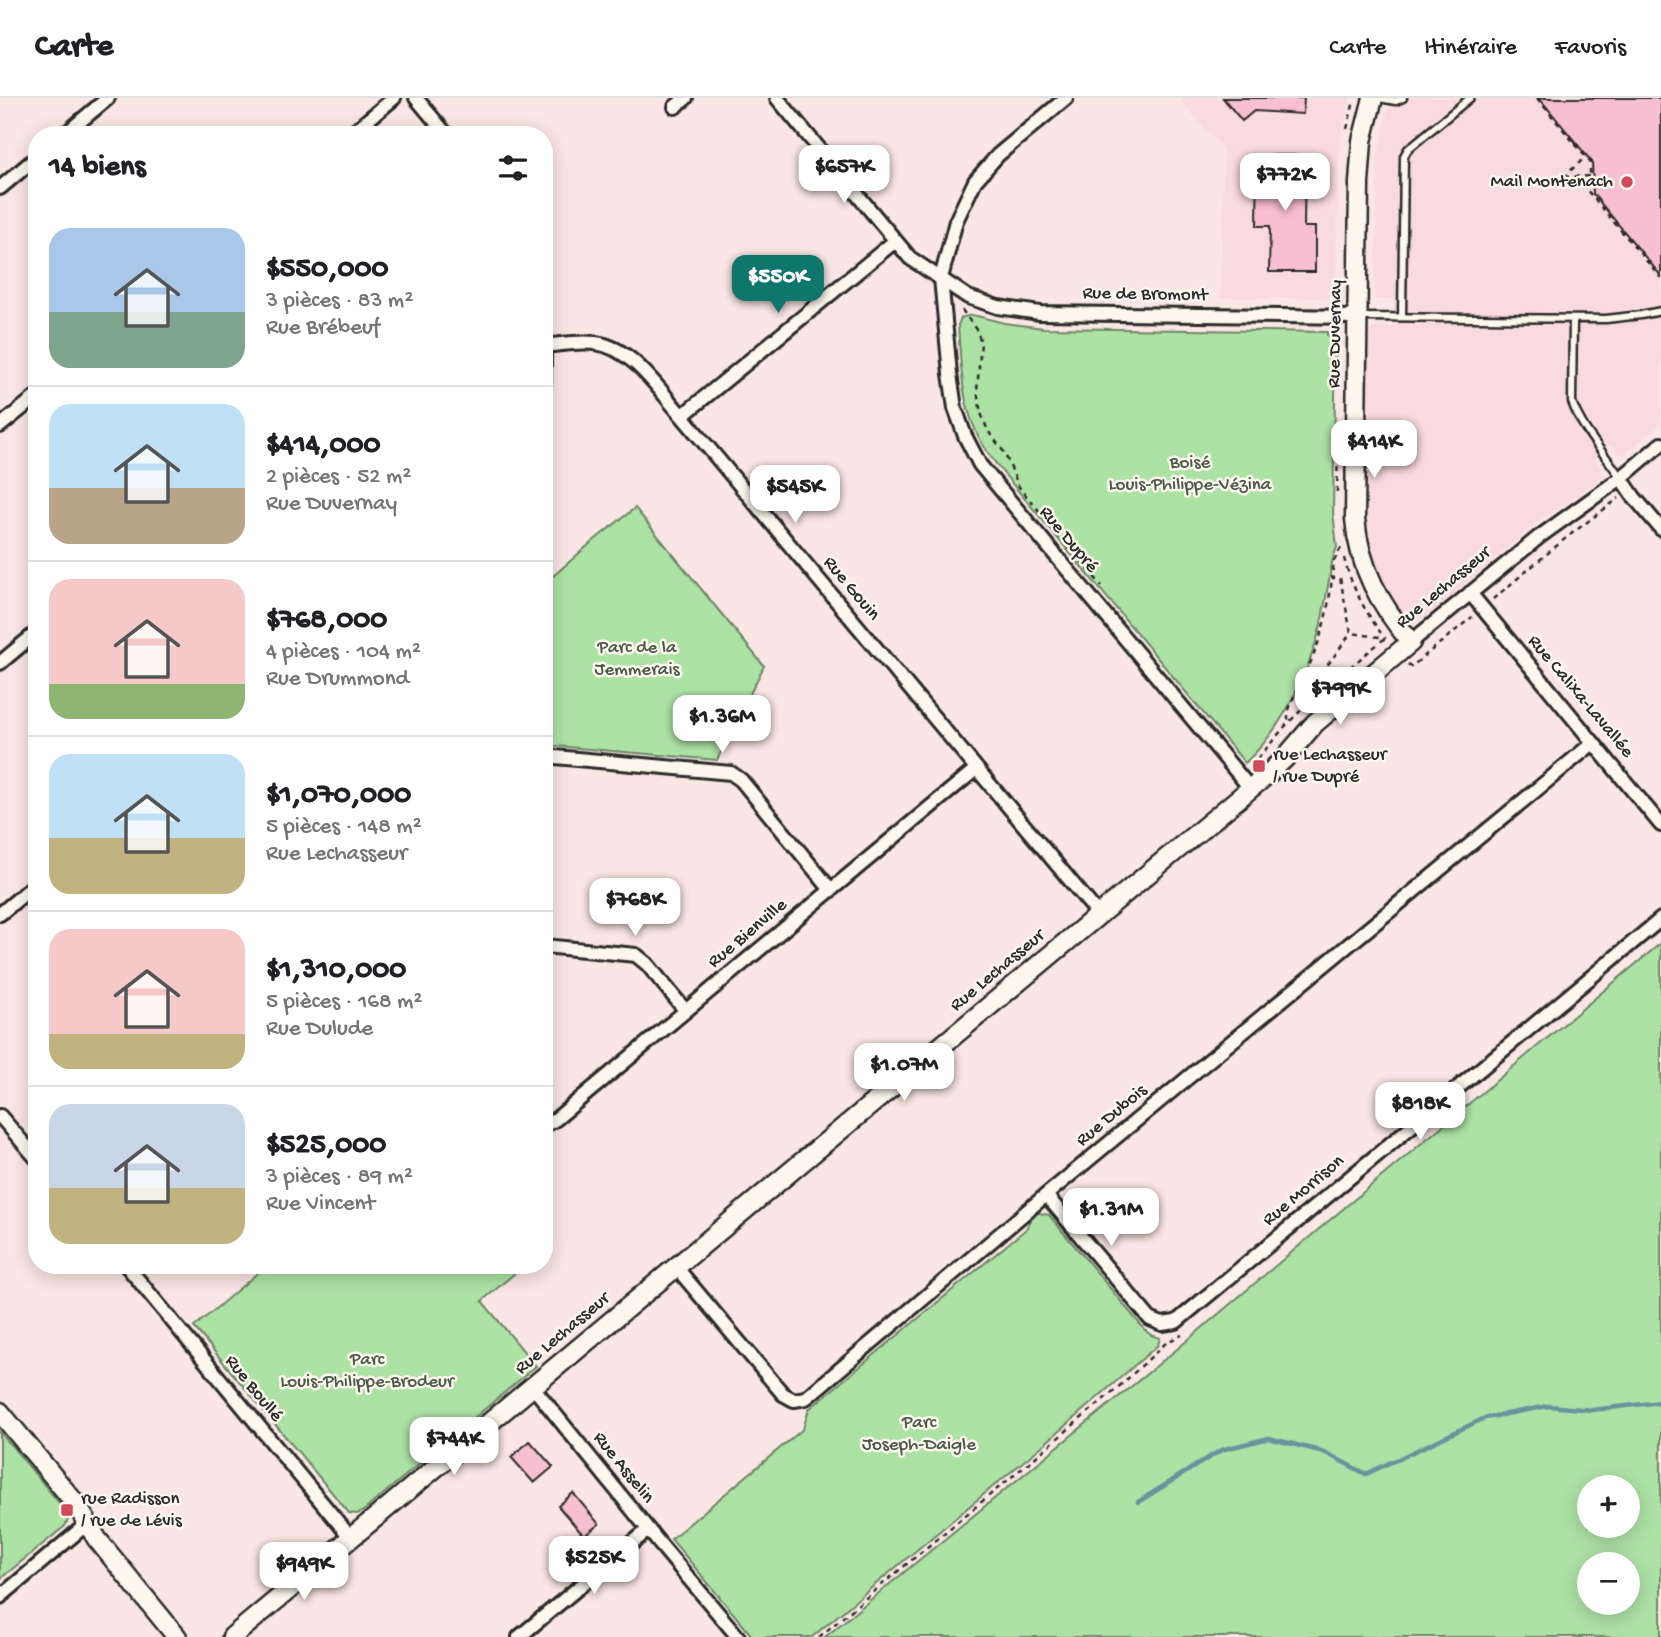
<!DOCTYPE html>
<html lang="fr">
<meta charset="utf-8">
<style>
body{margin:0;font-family:"Gochi Hand",sans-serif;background:#f2f2f2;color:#202124;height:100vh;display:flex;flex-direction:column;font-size:26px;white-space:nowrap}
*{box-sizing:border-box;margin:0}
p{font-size:23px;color:#757577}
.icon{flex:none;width:38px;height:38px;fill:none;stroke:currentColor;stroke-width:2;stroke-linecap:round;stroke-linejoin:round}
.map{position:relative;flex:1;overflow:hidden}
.drawer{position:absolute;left:28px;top:28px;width:525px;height:1148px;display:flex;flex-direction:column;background:#fff;border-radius:28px;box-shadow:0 4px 18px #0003}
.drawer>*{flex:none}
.tools{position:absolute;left:1577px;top:1377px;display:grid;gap:14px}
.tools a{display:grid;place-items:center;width:63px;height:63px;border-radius:50%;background:#fff;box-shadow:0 4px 18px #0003;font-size:35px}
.price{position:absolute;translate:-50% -60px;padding:0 16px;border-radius:14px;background:#fff;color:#222;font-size:23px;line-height:46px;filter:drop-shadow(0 2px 4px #0008)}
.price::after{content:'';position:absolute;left:50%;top:42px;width:21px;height:16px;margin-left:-10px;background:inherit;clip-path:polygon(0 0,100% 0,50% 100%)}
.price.selected{background:#0f766e;color:#fff}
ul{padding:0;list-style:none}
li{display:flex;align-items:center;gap:21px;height:175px;padding:0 21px}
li+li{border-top:2px solid #e0e0e0}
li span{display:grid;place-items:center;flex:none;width:196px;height:140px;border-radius:21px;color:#555}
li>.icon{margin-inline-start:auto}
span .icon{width:84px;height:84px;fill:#fffc;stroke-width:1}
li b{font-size:30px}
h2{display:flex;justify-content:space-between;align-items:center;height:84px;padding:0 21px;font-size:30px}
header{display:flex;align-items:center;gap:42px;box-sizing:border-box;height:98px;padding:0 35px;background:#fff;border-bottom:2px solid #e0e0e0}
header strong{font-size:33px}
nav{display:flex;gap:38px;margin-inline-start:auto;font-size:24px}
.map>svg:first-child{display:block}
</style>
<header>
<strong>Carte</strong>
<nav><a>Carte</a><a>Itinéraire</a><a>Favoris</a></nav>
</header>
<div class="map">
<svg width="1661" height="1539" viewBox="0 0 1661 1539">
<rect width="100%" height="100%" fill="#fae6e4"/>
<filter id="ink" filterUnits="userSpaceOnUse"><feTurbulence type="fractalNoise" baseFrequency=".0143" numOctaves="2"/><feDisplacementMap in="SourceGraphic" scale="14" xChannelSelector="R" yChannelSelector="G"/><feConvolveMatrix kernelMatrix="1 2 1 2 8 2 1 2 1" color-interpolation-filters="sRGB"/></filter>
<g filter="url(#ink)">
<!-- built -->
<path fill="#f9dade" d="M1179,0H1351L1343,28L1339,59L1335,200H1221L1224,52Z
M1392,0H1661V325L1624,357L1617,354L1610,347L1595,361L1601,371L1602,376L1599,382L1540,422L1424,520L1414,525L1405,522L1401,518L1380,484L1369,453L1364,419L1366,240L1370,232L1376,229H1394V201H1375L1378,59L1387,15Z"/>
<!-- green -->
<path fill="#ade2a5" stroke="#6c8668" stroke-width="2" fill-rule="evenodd" d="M971,217L977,218L1004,225L1044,230L1327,234V237L1330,238L1333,243L1336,244L1333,414L1337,449L1333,460C1328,484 1325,510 1319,534C1306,581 1281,632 1245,665L1015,389C1003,375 991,361 982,345C961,310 961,267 958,227L961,220Z
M635,410L764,568L717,662L544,647V486L592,444Z
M1661,845V1539H825L1176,1252L1325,1126ZM1589,1390H1628V1428H1589ZM1589,1466H1628V1505H1589Z
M1039,1115L1049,1117L1144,1231L1151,1237L1160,1240L1158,1247L1042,1348L812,1539H753L671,1441L803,1331L809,1311L1026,1131L1032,1118Z
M267,1167H509L515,1175L482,1203L536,1268L362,1414L357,1416L349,1415L194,1229Z
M0,1334L67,1414L69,1420L65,1428L0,1481Z"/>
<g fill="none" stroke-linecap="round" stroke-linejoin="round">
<!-- stream -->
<path stroke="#66959e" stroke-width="4.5" d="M1138,1404L1221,1352L1269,1340L1324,1354L1366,1376L1485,1320L1548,1308L1592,1312L1661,1304"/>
</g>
<!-- building -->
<path fill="#f8bed1" stroke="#2b2b2b" stroke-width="2" d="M1223,0H1304L1303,16L1254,13L1242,23Z
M1539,0H1661V178L1593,96L1592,64Z
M1258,57H1305L1304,129H1315V174H1269L1270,128H1257Z
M530,1343L553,1369L534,1385L511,1359Z
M573,1395L599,1426L584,1438L558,1408Z"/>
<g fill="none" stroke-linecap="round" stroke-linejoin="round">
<!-- lane casing -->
<g stroke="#2b2b2b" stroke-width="11">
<path id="lane" d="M1379,0L1396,3L1403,0
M1359,219L1606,221L1641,217L1661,213
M1402,219L1404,58L1408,51L1470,0
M1573,221L1572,304C1582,332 1604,355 1621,380"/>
</g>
<!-- street casing -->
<g stroke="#2b2b2b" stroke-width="18">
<path id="street" d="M416,0L447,37
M777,0L910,160L968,199L998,209L1040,215L1357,219
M1066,0L998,57L975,83L956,123L941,180L950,276L955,310L965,338L980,367L1250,690
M675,9L686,0
M64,37L108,0
M350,37L394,0
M0,90L37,59
M544,246V285
M545,248C561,246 578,243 595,245C632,249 659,292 682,318L1099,817
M682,318L895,143
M0,328L37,298
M1621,380L1634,399L1661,431
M1470,495L1661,727
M1411,544L1539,439L1621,380L1661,346
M0,565L37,534
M544,658L731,675L741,682L831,792
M0,816L37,785
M544,848L636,857L647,866L685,912
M0,1018L37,1061
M544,1028L556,1021L976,671
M1046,1097L1150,1221L1162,1226L1176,1224L1661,821
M126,1167L351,1440
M676,1169L783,1296L794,1302L806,1300L1046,1097L1593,645
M533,1289L660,1446L738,1539
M0,1499L88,1425
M519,1539L648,1432"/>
</g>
<!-- secondary casing -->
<g stroke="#2b2b2b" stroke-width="23">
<path id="secondary" d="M0,1314L76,1406L97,1441L177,1539
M232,1539L1269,675L1285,660L1315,625L1411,544C1380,507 1359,469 1355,421L1359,85L1362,43L1373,0"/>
</g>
<!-- path -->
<path stroke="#2b2b2b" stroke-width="2.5" stroke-dasharray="5 5" stroke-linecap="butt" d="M1537,0L1590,64V78
M1347,31L1354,3
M1575,78L1661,180
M1563,79L1586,59
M1564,79L1593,78
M962,212L977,233L981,244L977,293L981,315L988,333L1004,354L1019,389L1102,488
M1337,394L1338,345
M1341,450L1334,463L1332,480H1340L1351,535L1386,540
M1344,460C1351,487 1364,512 1381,535
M1493,501L1566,440L1619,400
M1408,566L1411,569L1472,519
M1310,591L1351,535
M1288,622C1287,605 1305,578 1312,561C1323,535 1329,508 1332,480
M1250,666L1254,665L1288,625L1317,597L1385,540
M819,1539L1032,1362L1123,1285L1167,1244L1182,1237"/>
<!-- lane -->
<use href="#lane" stroke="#fbf7ec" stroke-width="6"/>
<!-- street -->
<use href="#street" stroke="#fbf7ec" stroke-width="12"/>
<!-- secondary -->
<use href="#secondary" stroke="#fbf7ec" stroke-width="18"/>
</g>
</g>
<!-- markers -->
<g fill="#d1495b" stroke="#fbf7ec" stroke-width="2.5">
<circle cx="1627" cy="84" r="7"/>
<rect x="1252" y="661" width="14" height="14" rx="3.5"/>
<rect x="60" y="1405" width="14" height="14" rx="3.5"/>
</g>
<g text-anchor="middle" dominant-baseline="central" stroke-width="5" stroke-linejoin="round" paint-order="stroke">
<!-- poi labels -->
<g font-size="19" fill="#2b2b2b" stroke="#fbf7ec" text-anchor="start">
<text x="1613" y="84" text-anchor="end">Mail Montenach</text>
<text x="1273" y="657">rue Lechasseur<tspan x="1273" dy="22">/ rue Dupré</tspan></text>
<text x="81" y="1401">rue Radisson<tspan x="81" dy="22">/ rue de Lévis</tspan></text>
</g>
<!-- street labels -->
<g font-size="19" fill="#2b2b2b" stroke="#fbf7ec">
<text transform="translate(1145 197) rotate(1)">Rue de Bromont</text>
<text transform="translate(1336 236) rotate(-89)">Rue Duvernay</text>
<text transform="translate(1068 442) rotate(50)">Rue Dupré</text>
<text transform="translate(1444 490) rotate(-40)">Rue Lechasseur</text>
<text transform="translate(851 491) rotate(50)">Rue Gouin</text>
<text transform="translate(1580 599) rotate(50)">Rue Calixa-Lavallée</text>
<text transform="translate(748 836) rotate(-40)">Rue Bienville</text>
<text transform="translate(998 873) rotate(-40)">Rue Lechasseur</text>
<text transform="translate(1112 1018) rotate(-40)">Rue Dubois</text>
<text transform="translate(1304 1093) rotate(-40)">Rue Morrison</text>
<text transform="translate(563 1236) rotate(-40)">Rue Lechasseur</text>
<text transform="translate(253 1291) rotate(51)">Rue Boullé</text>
<text transform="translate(623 1370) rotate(51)">Rue Asselin</text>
</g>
<!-- park labels -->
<g font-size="19" fill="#4c594a" stroke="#fbf7ec">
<text x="1190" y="365">Boisé<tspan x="1190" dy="22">Louis-Philippe-Vézina</tspan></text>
<text x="637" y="550">Parc de la<tspan x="637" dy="22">Jemmerais</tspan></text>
<text x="367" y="1262">Parc<tspan x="367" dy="22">Louis-Philippe-Brodeur</tspan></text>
<text x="919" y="1325">Parc<tspan x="919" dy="22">Joseph-Daigle</tspan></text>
</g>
</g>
</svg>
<div class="tools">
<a>+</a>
<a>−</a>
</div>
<b class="price" style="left:844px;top:107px">$657K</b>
<b class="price" style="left:1285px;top:115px">$772K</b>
<b class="price selected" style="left:778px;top:217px">$550K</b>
<b class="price" style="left:1374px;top:382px">$414K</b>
<b class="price" style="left:795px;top:427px">$545K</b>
<b class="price" style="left:1340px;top:629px">$799K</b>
<b class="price" style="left:722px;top:657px">$1.36M</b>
<b class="price" style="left:635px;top:840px">$768K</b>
<b class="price" style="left:904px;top:1005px">$1.07M</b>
<b class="price" style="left:1420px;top:1044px">$818K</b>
<b class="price" style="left:1111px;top:1150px">$1.31M</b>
<b class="price" style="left:454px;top:1379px">$744K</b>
<b class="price" style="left:594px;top:1498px">$525K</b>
<b class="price" style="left:304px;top:1504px">$949K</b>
<section class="drawer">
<h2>14 biens<svg class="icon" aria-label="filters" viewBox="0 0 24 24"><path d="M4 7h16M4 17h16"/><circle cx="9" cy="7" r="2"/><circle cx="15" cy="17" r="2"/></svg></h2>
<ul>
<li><span style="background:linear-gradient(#a9c7e8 60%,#7fa58c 0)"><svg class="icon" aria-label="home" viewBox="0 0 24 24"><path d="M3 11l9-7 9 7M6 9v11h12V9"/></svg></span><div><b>$550,000</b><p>3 pièces · 83 m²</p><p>Rue Brébeuf</p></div></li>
<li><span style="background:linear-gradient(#bfe0f5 60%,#b9a48a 0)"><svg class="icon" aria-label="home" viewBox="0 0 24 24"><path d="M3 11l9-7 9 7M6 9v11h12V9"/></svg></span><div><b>$414,000</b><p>2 pièces · 52 m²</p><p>Rue Duvernay</p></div></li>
<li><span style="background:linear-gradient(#f6c9c9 75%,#8fb573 0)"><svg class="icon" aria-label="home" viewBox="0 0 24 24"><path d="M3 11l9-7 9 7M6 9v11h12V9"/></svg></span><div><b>$768,000</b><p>4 pièces · 104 m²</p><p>Rue Drummond</p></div></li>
<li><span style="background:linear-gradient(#bfe0f5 60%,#c2b280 0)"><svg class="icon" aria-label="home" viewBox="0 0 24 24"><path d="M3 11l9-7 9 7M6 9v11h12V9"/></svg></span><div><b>$1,070,000</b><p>5 pièces · 148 m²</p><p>Rue Lechasseur</p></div></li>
<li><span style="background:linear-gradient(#f6c9c9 75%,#c2b280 0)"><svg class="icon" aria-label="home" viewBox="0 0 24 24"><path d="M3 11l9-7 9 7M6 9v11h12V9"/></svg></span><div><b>$1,310,000</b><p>5 pièces · 168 m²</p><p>Rue Dulude</p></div></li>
<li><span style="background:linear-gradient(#c9d6e8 60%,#c2b280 0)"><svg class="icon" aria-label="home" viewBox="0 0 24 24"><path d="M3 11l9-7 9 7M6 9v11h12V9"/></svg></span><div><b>$525,000</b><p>3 pièces · 89 m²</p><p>Rue Vincent</p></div></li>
</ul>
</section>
</div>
